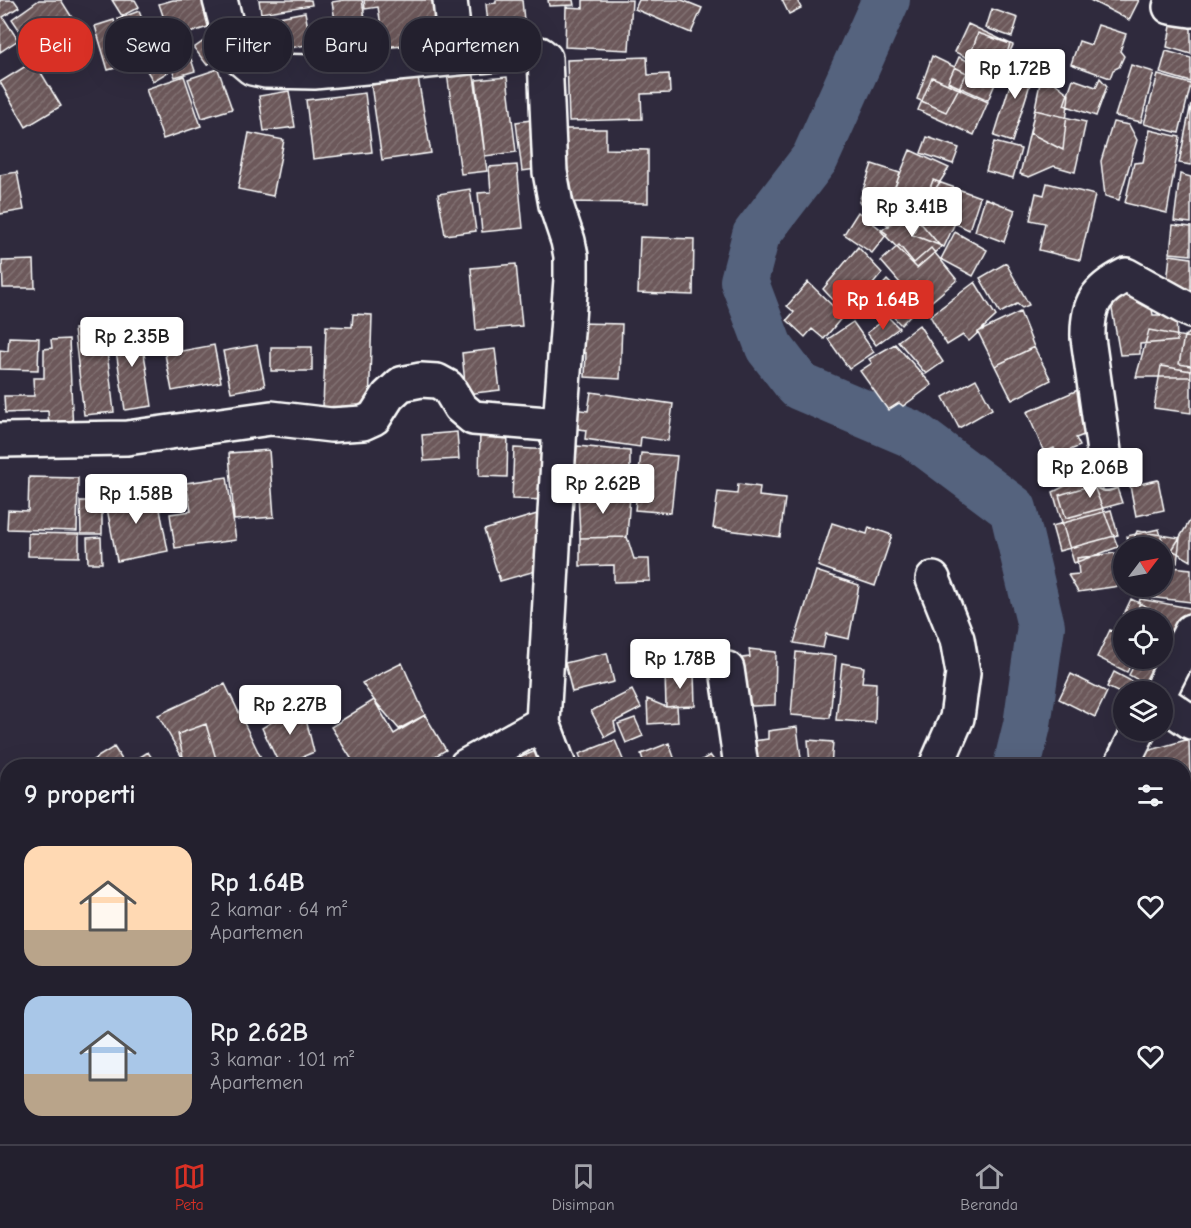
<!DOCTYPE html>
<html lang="id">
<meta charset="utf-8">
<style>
body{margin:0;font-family:"Comic Neue",sans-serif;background:#2f2d3a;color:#f1f3f6;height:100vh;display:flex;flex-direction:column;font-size:22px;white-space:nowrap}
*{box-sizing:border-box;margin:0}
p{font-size:20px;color:#a3a3aa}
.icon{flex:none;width:33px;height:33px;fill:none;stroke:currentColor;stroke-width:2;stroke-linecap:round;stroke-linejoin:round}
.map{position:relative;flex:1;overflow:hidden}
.sheet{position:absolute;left:0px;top:759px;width:1191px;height:386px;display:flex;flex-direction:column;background:#23202e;border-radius:24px 24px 0 0;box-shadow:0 6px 24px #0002,0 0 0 2px #403e4a}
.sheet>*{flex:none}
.hud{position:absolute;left:18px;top:18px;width:600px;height:54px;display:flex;gap:12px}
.needle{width:39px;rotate:58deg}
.tools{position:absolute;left:1113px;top:537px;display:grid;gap:12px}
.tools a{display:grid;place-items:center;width:60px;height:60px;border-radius:50%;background:#23202e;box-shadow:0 6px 24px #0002,0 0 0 2px #403e4a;font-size:30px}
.price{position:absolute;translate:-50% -51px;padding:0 14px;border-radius:6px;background:#fff;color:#222;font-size:20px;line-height:39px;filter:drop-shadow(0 2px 3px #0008)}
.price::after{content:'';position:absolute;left:50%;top:36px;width:18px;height:14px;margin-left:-9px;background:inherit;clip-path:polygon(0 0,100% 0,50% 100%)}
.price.active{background:#d93025;color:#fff}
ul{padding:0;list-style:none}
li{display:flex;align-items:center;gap:18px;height:150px;padding:0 24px}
li span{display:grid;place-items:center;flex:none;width:168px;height:120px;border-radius:18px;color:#555}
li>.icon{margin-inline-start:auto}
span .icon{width:72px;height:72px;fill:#fffc;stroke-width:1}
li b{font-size:26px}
h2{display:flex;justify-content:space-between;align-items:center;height:72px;padding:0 24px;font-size:26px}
.pill{padding:0 21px;border-radius:24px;background:#23202e;box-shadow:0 6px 24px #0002,0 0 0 2px #403e4a;font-size:21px;line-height:54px}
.pill.active{background:#d93025;color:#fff}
.menu{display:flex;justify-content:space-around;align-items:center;height:84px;border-top:2px solid #403e4a;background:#23202e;font-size:16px;color:#a3a3aa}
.menu a{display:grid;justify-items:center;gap:3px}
.menu .active{color:#d93025}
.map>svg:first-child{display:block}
</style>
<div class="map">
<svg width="1191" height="1144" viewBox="0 0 1191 1144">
<defs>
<pattern id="building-hatch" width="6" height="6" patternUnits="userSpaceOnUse" patternTransform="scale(1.5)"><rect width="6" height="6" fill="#6c595a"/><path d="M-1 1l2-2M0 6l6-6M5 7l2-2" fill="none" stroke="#827273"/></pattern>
</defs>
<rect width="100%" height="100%" fill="#2f2a3d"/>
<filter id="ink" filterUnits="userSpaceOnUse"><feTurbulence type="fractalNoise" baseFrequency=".0167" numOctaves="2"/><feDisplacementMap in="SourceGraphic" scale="12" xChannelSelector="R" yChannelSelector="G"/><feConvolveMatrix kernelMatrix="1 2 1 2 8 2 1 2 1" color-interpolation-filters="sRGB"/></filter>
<g filter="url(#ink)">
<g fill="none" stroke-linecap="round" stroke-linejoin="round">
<!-- river -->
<path stroke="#54637e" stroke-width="48" d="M886,0L815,158L756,235L744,281L769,347L799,386L914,435L1013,509L1041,626L1027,725L1017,766
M805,1144L806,1137"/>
</g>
<!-- building -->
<path fill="url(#building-hatch)" stroke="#fff" stroke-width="1.5" d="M0,0H14L19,7L3,17L18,40L0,52Z
M39,0H61L73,19L31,47L12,19Z
M112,0H135L139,7L122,16Z
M173,0H202L211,26L171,39L159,4Z
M259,0H311L312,5L261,13Z
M344,0H362L371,57L342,62L332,2Z
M364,0H436L445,52L387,62L378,7L365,9Z
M496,0H522L526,41L490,44L486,4L496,3Z
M548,0H573L574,5L549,6Z
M583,0H632L629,50L565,47L566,7L583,8Z
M639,0H682L702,8L691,33L635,9Z
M782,0H797L801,8L789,14Z
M1090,0H1139L1129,20Z
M992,9L1018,18L1012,37L986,28Z
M139,11L154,52L132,60L118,19Z
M305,12L311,44L290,48L292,56L268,61L265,43L252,46L248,23Z
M1173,16L1191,20V54L1167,47Z
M114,20L127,65L108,70L95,26Z
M968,24L1013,45L1000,73L955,52Z
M1098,25L1126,34L1120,51L1124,56L1119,67L1113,70L1110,78L1071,64L1079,41L1091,45Z
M336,28L340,55L315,59L310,33Z
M978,33L1010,44L1000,74L968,62Z
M184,38L195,71L175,77L164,44Z
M208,38L220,56L207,65L194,48Z
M1166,51L1191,58V82L1160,73Z
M157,55L168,72L153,81L143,64Z
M932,56L967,73L946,112L917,99Z
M647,57L648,75L669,74L670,93L641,94L642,119L569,121L567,60Z
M959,57L999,75L988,100L948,82Z
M1018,59L1036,65L1012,142L994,136Z
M34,61L61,106L26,127L0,82Z
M472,62L487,171L461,174L446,66Z
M1131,65L1154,72L1141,122L1115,116Z
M218,69L232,109L202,118L188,79Z
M1042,73L1069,94L1063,150L1030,133Z
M1158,75L1191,84L1179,133L1144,124Z
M184,76L201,126L163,139L146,89Z
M507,77L516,152L485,156L476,80Z
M932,77L988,102L974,135L918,110Z
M418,78L431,153L382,160L371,85Z
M1100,78L1107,86L1096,116L1064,105L1073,79L1096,87Z
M289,91L295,127L264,131L259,96Z
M365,93L372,152L313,159L306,100Z
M1191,104V165L1179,163Z
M1035,110L1086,122L1075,172L1054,166L1029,177L1020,174Z
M539,119L544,168L522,171L516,122Z
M1113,122L1129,125L1137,140L1119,200L1105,196L1101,161Z
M564,129H606V149L648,150V203L563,202Z
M1150,130L1180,137L1167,213L1125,203L1134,163L1143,162Z
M249,133L284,140L273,196L238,189Z
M927,137L959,148L953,164L921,153Z
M994,142L1021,149L1013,178L986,171Z
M910,150L949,168L923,208L891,196Z
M872,164L900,173L890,202L895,213L889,226L859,202Z
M517,165L523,228L482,232L478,193L491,192L489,167Z
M17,172L24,210L0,214V175Z
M1180,174L1191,177V223L1174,221Z
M933,180L980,197L969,230L955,223L944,247L913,235Z
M1047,183L1095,195L1080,260L1039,250L1045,223L1030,220L1036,193L1044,195Z
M470,189L476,231L445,235L438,194Z
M985,198L1015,210L1004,242L975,231Z
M909,209L941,247L917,268L881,231Z
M858,212L887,234L872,253L844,234Z
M1173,225L1191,227V255L1170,253Z
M955,232L987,250L973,276L941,259Z
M640,237L694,239L693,295L638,293Z
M899,245L914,263L931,248L957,280L932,301L916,282L906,290L881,261Z
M858,247L882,273L859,301L863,307L850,318L823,289Z
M1170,255L1191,258V295L1166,292Z
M34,260L35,288H3L2,261Z
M1006,263L1029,305L1022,308L1017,304L1000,313L980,278Z
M516,264L522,326L476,330L471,268Z
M887,280L916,309L901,325L884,307L875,317L865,304Z
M808,282L843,316L824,339L812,329L805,337L787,320L794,312L787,306Z
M975,282L996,316L969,341L963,335L947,345L930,316Z
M1148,288L1153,315H1176L1177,341L1140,344V354L1120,355L1109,292Z
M1020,312L1034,347L995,366L978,332Z
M353,314L372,315L369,409L323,407L326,326L352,327Z
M888,317L899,328L876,345L867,333Z
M853,322L874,352L849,369L828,339Z
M580,323L622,324L620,379L585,377L586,353H579Z
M919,325L943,362L926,374L898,341Z
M104,326L114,412L84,415L74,329Z
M140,327L152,406L125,410L113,331Z
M1149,330L1191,338V377H1136Z
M1191,332V366L1179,364L1184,336Z
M9,337L39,338L38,370L0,369V350L8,351Z
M69,339L73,433H49L48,411L5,413L4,396H34L33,378H44V349L52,348L51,340Z
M895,344L932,385L903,406L899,403L888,410L860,371L872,363L869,359Z
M214,345L221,382L172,391L165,354Z
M257,345L265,386L231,392L223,351Z
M271,347H312V371H271Z
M1034,347L1051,380L1012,400L995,366Z
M495,349L500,390L466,394L462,353Z
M1161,366L1191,371V413L1154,408Z
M976,379L992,409L959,428L943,397Z
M1080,389L1097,430L1076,438L1080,446L1057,456L1054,448L1044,452L1027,412Z
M591,392L673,404L668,441L641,437L640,447L585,439L586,430L571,428L573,409L588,411Z
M480,429L508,430L507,477L479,476Z
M457,432L459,459L424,461L422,435Z
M577,446L630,451V495L574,486Z
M514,448L552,450L550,500L512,499Z
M269,450L274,517L234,520L229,453Z
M641,453L677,456L671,513L635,510Z
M1089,474L1118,547L1074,563L1053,492Z
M29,477L78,478L77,531L7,529L8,510L28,511Z
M227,477L236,540L175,548L170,514L191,511L186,483Z
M1109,480L1116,485L1122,503L1066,518L1059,495Z
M1158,480L1164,510L1136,516L1130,486Z
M738,484L760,487L759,496L785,499L780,537L713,528L718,492L737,494Z
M156,489L168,551L117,561L105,498Z
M578,491L630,495L627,537L580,538Z
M80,501H102V534H81Z
M1111,510L1118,535L1059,551L1052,526Z
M547,511L546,568L500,581L484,530Z
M1191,519V561L1172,550Z
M832,523L867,534L869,527L892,535L875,586L818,566Z
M1159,529L1165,551L1162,552V548H1129L1127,536Z
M1137,531L1180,538L1177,563L1162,562V548H1130Z
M28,533L79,534V557L28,556Z
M101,537L102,563H88L87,538Z
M627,537L634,559H649L650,581L614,582V565L580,566V538Z
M1115,553L1119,586L1078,592L1068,575L1079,574L1077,558Z
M1162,566L1191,569V602L1148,597L1149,586H1162Z
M816,571L859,585L849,639L826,634L823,648L794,643Z
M1127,586H1146L1145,594L1127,591Z
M1131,599L1158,612L1153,620H1124V628L1118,627Z
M1140,599L1190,608L1185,639L1162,635V620H1136Z
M1110,630L1124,637V658H1134L1127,672L1097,657Z
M1162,643L1175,650L1162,673L1142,682L1129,675L1138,658H1162Z
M749,649L776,652L775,705L752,706L738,683L734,659L750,657Z
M796,652L836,656L830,718L791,715Z
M607,653L614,682L572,692L565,663Z
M402,663L425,715L399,729L374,700L362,683Z
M842,663L864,667L862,682L876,683L875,723L836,720Z
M694,672L695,706L666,707L665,673Z
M1114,672L1135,683L1131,692H1124V695L1107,687Z
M1071,674L1107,692L1095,717L1059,699Z
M225,684L265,766H187L158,715Z
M632,690L641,708L614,722L616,731L605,737L591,711Z
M647,699L666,707L677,706L678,722L648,724Z
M374,700L394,734L425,715L446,750L418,766H356L331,727Z
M302,703L314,752L280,766L262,728Z
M635,718L643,736L626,743L618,724Z
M206,724L218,766H185L178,734Z
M797,727L802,766H756L753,741L768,739V731Z
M1189,739L1191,821L1184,824V766H1137L1147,763L1144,752Z
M615,740L624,762L612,766H584L579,754Z
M808,740L833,742L831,766L810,764Z
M669,743L677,766H645L641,754Z
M114,747L126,766L148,752L157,766H98L93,760Z
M543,748L551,766H503L502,765Z
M710,755L718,766H698L696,764Z
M0,917L8,924V953L0,959Z
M11,1137H75L80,1144H15Z
M49,1137H67L71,1144H39Z
M183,1137H192L198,1144H174Z
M311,1137H340L344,1144H315Z
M340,1137H359L363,1144H344Z
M479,1137H538L526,1144H483Z
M617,1137H643L647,1144H606Z
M651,1137H686L688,1140L682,1144H656Z
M952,1137H984L986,1144H954Z
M1050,1137H1125L1126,1144H1051Z"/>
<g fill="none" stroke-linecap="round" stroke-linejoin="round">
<!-- minor casing -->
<g stroke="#fff" stroke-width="38">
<path id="minor" d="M220,0L226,23L240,58L252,68L266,71L314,72L521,52L540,54L545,58L550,172L556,205L568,241L571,256V279L560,425L543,723L559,766
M450,0L456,57
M1170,7L1191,10
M0,440L127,438L271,418L331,425L363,423L374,418L388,396L401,384L421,380L437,381L448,387L460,407L473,418L560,425
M1107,473L1088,338C1087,304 1096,290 1126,275L1191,311
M933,579L957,639L963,673L957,718L936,766
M727,669L741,766
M1160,692L1191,631
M1162,702L1191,722
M466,766L543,723
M1121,766L1139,730
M0,1025L8,1020
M568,1137L572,1144
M1163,1137L1164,1144
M239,1144L250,1137"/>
</g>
<!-- minor -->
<use href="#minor" stroke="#2f2a3d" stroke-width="33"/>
</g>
</g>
</svg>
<div class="tools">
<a><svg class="needle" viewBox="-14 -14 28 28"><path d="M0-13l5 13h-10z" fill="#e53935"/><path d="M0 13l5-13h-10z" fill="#a3a3aa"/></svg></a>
<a><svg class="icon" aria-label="locate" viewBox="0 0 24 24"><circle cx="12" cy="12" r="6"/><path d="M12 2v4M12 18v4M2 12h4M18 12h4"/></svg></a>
<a><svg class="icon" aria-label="layers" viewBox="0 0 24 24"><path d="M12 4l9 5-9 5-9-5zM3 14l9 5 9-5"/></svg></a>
</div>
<b class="price" style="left:1015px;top:100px">Rp 1.72B</b>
<b class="price" style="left:912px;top:238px">Rp 3.41B</b>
<b class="price active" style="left:883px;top:331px">Rp 1.64B</b>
<b class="price" style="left:132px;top:368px">Rp 2.35B</b>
<b class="price" style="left:1090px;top:499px">Rp 2.06B</b>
<b class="price" style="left:603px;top:515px">Rp 2.62B</b>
<b class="price" style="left:136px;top:525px">Rp 1.58B</b>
<b class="price" style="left:680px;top:690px">Rp 1.78B</b>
<b class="price" style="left:290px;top:736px">Rp 2.27B</b>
<div class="hud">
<a class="pill active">Beli</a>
<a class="pill">Sewa</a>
<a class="pill">Filter</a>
<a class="pill">Baru</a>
<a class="pill">Apartemen</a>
</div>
<section class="sheet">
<h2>9 properti<svg class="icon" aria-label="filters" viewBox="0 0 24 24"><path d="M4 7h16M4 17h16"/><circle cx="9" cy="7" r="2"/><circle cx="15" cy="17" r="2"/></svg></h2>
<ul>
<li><span style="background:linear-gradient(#ffd9b3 70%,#b9a48a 0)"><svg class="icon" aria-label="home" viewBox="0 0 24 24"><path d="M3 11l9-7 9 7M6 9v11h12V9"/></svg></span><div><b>Rp 1.64B</b><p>2 kamar · 64 m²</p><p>Apartemen</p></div><svg class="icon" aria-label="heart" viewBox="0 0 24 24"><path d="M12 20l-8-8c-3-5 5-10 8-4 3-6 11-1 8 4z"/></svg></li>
<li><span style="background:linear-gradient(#a9c7e8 65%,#b9a48a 0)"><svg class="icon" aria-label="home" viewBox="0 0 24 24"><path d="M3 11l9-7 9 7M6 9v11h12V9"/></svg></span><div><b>Rp 2.62B</b><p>3 kamar · 101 m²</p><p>Apartemen</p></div><svg class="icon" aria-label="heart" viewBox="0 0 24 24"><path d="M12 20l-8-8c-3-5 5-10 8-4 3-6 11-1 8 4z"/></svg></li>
</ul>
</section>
</div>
<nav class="menu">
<a class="active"><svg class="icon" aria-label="map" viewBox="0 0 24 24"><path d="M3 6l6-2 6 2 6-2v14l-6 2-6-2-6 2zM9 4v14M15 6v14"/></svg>Peta</a>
<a><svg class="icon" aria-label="saved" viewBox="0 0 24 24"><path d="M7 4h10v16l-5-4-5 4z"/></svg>Disimpan</a>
<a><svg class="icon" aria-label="home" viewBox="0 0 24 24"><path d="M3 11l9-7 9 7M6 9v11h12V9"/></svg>Beranda</a>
</nav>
